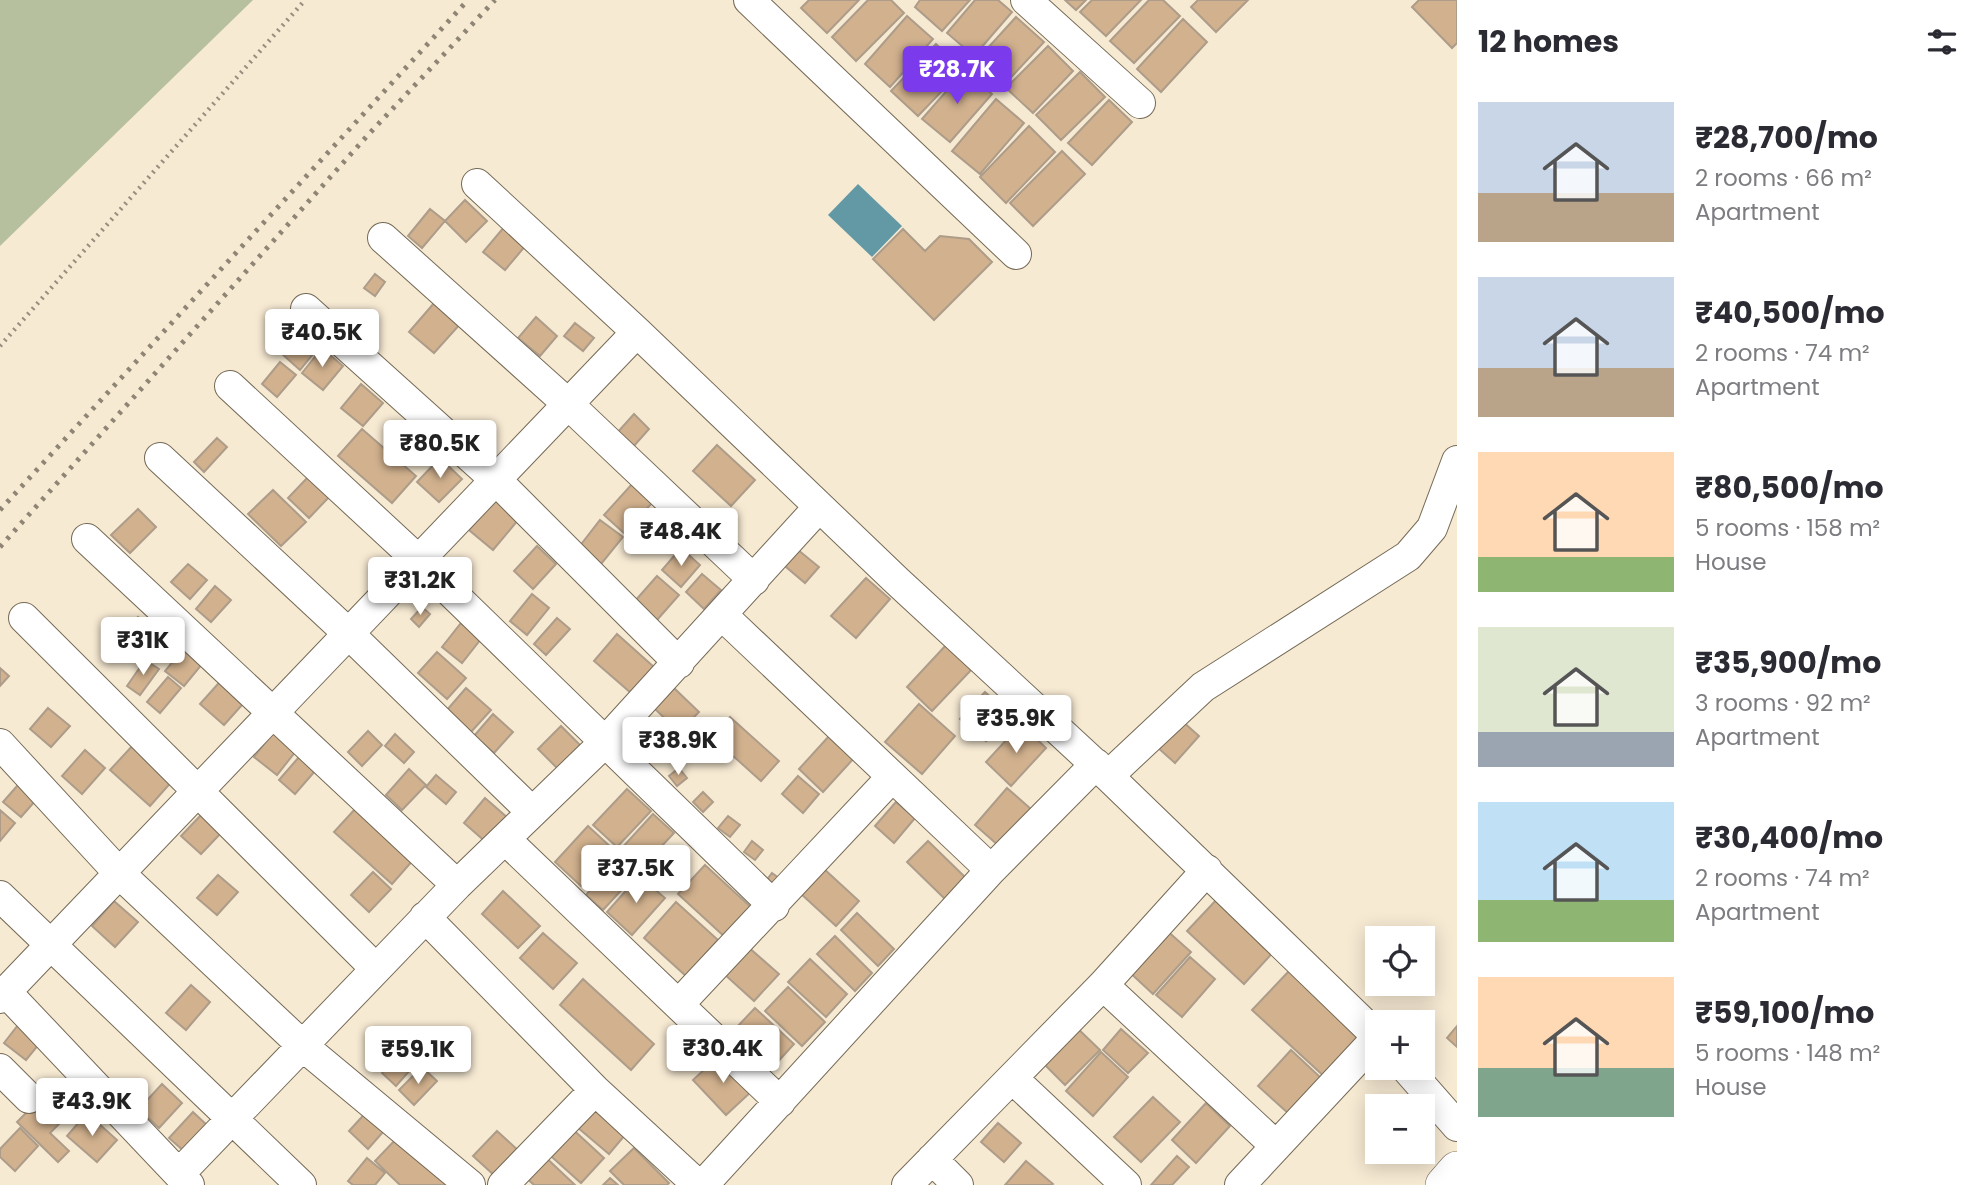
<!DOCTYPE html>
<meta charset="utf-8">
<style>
body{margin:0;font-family:Poppins,sans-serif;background:#f2f2f3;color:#2b2b33;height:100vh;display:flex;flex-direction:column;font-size:26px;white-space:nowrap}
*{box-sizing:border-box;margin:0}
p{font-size:23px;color:#7c7c81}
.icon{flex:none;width:38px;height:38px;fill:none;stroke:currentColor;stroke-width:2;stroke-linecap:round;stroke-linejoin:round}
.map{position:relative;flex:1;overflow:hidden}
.side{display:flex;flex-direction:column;background:#fff;width:525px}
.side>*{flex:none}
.controls{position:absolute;left:1365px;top:926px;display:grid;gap:14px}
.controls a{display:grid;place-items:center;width:70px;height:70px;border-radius:0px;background:#fff;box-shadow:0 4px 18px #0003;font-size:35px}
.price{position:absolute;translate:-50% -60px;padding:0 16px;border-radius:7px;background:#fff;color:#222;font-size:23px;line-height:46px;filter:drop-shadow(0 2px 4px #0008)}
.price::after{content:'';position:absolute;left:50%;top:42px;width:21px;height:16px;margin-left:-10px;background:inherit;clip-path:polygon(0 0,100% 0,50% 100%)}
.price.on{background:#7c3aed;color:#fff}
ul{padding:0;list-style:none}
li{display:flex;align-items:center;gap:21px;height:175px;padding:0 21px}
li span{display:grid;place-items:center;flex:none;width:196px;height:140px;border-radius:0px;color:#555}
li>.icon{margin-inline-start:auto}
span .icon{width:84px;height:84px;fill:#fffc;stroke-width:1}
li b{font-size:30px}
h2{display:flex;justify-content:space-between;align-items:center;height:84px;padding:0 21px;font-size:30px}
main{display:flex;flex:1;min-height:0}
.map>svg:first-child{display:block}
</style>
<main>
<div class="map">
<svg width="1457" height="1185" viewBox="0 0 1457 1185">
<rect width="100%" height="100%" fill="#f7ead3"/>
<!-- green -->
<path fill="#b7c09e" d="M0,0H253L0,246Z"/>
<!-- water -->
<path fill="#6299a5" d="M858,184L902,226L872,257L828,215Z"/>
<!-- building -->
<path fill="#d1b18e" stroke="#ad9c89" stroke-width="2" d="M809,0H859L827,33L801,8Z
M868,0H891L904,13L856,61L832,37Z
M920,0H970L942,31L915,7Z
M975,0H998L1012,12L974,56L947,33Z
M1065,0H1086L1076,10Z
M1092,0H1141L1106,36L1080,12Z
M1149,0H1163L1180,16L1134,63L1110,41Z
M1198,0H1248L1216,32L1191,7Z
M1419,0H1457V43L1452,48L1412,7Z
M907,16L933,39L890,87L865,64Z
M1016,17L1044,42L1003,86L976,61Z
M1183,19L1207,42L1161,92L1137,69Z
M936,44L963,69L918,116L891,91Z
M1048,46L1073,71L1033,113L1006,88Z
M965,70L992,94L950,142L922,119Z
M1080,72L1105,97L1061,140L1036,115Z
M996,99L1024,123L980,174L952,151Z
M1109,100L1132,122L1092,165L1068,143Z
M1029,126L1055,152L1006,203L980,177Z
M1062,151L1085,174L1033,226L1010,203Z
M465,200L487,221L466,242L445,221Z
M430,209L445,221L422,248L408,236Z
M505,226L527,244L505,270L483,252Z
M903,229L925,251L940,236L969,239L992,262L934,320L873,259Z
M375,274L385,282L375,296L364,288Z
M435,302L461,323L434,353L409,332Z
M536,317L557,336L540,356L518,338Z
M575,323L594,338L583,351L564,336Z
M304,327L323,342L300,370L282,354Z
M322,348L343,366L323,390L302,373Z
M280,362L296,375L277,397L262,384Z
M361,384L383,403L363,426L341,408Z
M634,414L649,429L633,447L617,433Z
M362,429L416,476L392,503L338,456Z
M217,438L227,447L204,472L194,462Z
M717,445L755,480L731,506L693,471Z
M440,458L462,479L439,502L417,482Z
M310,475L331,495L309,518L288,498Z
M633,483L653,502L624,533L604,515Z
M273,490L306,522L281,546L248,514Z
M495,499L519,519L493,550L469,530Z
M138,509L156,527L130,553L111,535Z
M600,520L623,537L601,564L579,547Z
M792,545L819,567L805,583L779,561Z
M537,546L556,564L533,589L514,571Z
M681,548L700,565L681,587L662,570Z
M188,564L207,580L190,599L171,582Z
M702,574L721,590L704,609L686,592Z
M657,576L679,595L657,620L635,601Z
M866,578L890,599L856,638L831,616Z
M215,586L231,600L211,622L196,609Z
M532,594L549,608L527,635L510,621Z
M422,607L430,614L419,627L411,619Z
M138,617L156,635L141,650L123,633Z
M557,618L570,629L546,655L534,644Z
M461,623L481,639L462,663L442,647Z
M617,634L654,667L631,693L594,661Z
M947,644L973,668L932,711L907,687Z
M184,648L203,663L184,686L165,671Z
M437,652L466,678L447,699L418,673Z
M145,660L159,669L140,695L127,686Z
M0,668L9,676L0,686Z
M226,675L250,696L224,725L200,704Z
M168,677L181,688L160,713L147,702Z
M466,688L491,710L471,732L447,710Z
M674,688L699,712L679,732L654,708Z
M985,692L1010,714L986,741L960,719Z
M919,704L955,736L922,774L885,742Z
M48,708L70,726L51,747L30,729Z
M493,714L513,732L494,753L474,736Z
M730,717L779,761L761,781L712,737Z
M1181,720L1199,736L1175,763L1157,747Z
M1021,724L1046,748L1011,786L986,762Z
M561,726L583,748L560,771L538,749Z
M277,728L300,746L277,775L254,757Z
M368,731L382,745L362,766L348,752Z
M395,734L414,752L404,763L385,746Z
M830,735L855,757L823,792L799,769Z
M135,743L174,779L150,806L110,770Z
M85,750L105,768L82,794L62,776Z
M299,757L315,771L295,794L279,780Z
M679,768L687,778L677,786L669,776Z
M409,769L426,785L402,810L386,795Z
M436,775L456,792L446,804L426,787Z
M798,776L819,794L803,813L782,794Z
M25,777L43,792L21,817L3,802Z
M1007,788L1031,809L999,846L975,825Z
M627,789L651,811L617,847L593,825Z
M703,792L713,802L703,812L693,802Z
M485,798L509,819L488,844L464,823Z
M896,802L915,818L894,843L875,826Z
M356,808L414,859L392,884L334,832Z
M0,810L15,823L0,841Z
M653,814L674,833L640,869L620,850Z
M201,815L221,833L201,854L181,836Z
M728,816L740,825L730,837L718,828Z
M588,826L614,850L581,886L555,862Z
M752,841L763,850L755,860L744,852Z
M928,841L966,878L945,899L907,862Z
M620,856L638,872L603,910L586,895Z
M705,865L753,909L726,938L678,894Z
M823,868L859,901L836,926L800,893Z
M373,872L391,889L369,912L351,895Z
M772,873L783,881L763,885Z
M218,875L238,892L217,915L197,898Z
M639,876L665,898L632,935L607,912Z
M503,891L540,926L518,948L482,914Z
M1220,896L1277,948L1244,984L1187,931Z
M114,901L138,922L115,947L92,926Z
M676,902L718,940L686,976L644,938Z
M857,913L894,949L878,966L841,930Z
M1164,928L1191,952L1153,994L1126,969Z
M543,933L577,963L553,989L520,958Z
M835,936L872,973L855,991L817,954Z
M747,946L779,974L754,1001L723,973Z
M1190,957L1215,979L1182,1017L1156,995Z
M810,959L847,994L826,1017L788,982Z
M1290,970L1365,1039L1327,1079L1252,1010Z
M583,979L654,1044L631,1070L560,1005Z
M191,985L210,1002L186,1030L166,1013Z
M788,987L825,1022L802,1046L765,1011Z
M755,1008L794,1044L774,1066L735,1029Z
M22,1020L44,1038L26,1060L4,1043Z
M1072,1023L1100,1050L1065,1085L1038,1058Z
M1457,1026V1047L1447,1038Z
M1121,1029L1148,1053L1128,1073L1103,1050Z
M404,1048L418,1061L396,1086L382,1073Z
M1291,1050L1321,1078L1288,1113L1258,1086Z
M1101,1052L1128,1077L1093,1116L1066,1091Z
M720,1055L753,1090L726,1115L693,1080Z
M422,1067L437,1081L414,1105L399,1090Z
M162,1084L182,1103L159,1128L139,1109Z
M592,1097L630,1129L609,1154L571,1122Z
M1153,1097L1180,1122L1141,1162L1114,1137Z
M39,1100L61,1122L50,1133L69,1151L58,1162L17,1122Z
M1206,1103L1230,1126L1196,1163L1172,1140Z
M371,1107L390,1124L368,1149L349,1131Z
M193,1112L209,1127L185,1152L169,1138Z
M87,1113L117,1140L97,1162L67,1136Z
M998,1123L1021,1143L1004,1162L981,1142Z
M567,1124L604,1158L581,1183L543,1149Z
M20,1128L38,1146L15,1171L0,1157V1149Z
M497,1131L519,1151L495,1176L473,1156Z
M1377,1134V1150L1369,1142Z
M400,1135L452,1185H400L375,1161Z
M634,1148L669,1183L667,1185H624L610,1171Z
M540,1152L575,1185H534L521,1173Z
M1379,1152H1397L1388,1161Z
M1177,1156L1189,1167L1172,1185H1151Z
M367,1158L385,1173L375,1185H353L348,1181Z
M1026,1161L1053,1184L1052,1185H1005Z
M610,1178L618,1185H603Z"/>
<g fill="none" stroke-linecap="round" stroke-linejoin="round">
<!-- minor casing -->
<g stroke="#756a56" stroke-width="32">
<path id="minor" d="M749,0L1016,254
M1026,0L1140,103
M477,184L637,332L896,580L1108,776L1377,1036
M383,238L568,404L754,580
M306,309L496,480L679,663
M230,386L420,562L774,906
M160,458L349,634L531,811
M87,539L457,885
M722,615L991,870
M24,618L375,968
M0,744L119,873L304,1047L470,1185
M1108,776L1203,687L1408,556L1432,528L1457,461
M506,840L780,1102
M0,896L301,1185
M425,917L595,1090L698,1185
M1103,985L1276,1146
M6,992L189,1185
M0,998L637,332
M679,1004L892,777
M1406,1068L1457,1126
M0,1069L29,1098
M1012,1078L1126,1185
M932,1159L958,1185
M179,1174L457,885L604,743L819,507
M503,1185L595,1090
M703,1185L991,870L1096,764
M907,1185L1103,985L1207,870
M1240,1185L1377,1038"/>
</g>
<!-- tertiary casing -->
<g stroke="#756a56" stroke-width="38">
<path id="tertiary" d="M1444,1185L1457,1170"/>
</g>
<!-- path -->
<path stroke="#988e7e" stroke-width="4.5" stroke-dasharray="2 5" stroke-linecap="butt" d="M0,346L305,0"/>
<!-- minor -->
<use href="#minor" stroke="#fff" stroke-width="30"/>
<!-- tertiary -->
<use href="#tertiary" stroke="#fff" stroke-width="37"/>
<!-- rail -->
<path stroke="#8e8575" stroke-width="5" stroke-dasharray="3.5 7" stroke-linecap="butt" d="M0,510L468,0
M0,547L367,136L495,0"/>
</g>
</svg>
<div class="controls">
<a><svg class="icon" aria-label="locate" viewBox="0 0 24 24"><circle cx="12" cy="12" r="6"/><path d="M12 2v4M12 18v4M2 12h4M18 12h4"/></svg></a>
<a>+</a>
<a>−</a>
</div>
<b class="price on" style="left:957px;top:106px">₹28.7K</b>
<b class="price" style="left:322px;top:369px">₹40.5K</b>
<b class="price" style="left:440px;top:480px">₹80.5K</b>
<b class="price" style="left:681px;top:568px">₹48.4K</b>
<b class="price" style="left:420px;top:617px">₹31.2K</b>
<b class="price" style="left:143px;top:677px">₹31K</b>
<b class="price" style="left:1016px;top:755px">₹35.9K</b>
<b class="price" style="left:678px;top:777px">₹38.9K</b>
<b class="price" style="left:636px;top:905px">₹37.5K</b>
<b class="price" style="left:723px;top:1085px">₹30.4K</b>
<b class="price" style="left:418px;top:1086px">₹59.1K</b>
<b class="price" style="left:92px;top:1138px">₹43.9K</b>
</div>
<section class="side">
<h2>12 homes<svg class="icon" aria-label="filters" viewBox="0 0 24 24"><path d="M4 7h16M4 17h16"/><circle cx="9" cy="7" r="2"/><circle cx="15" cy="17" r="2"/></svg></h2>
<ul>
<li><span style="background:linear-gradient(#c9d6e8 65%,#b9a48a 0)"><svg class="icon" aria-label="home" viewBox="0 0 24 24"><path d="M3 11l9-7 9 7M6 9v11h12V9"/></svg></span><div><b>₹28,700/mo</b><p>2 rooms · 66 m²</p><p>Apartment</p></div></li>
<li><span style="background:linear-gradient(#c9d6e8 65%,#b9a48a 0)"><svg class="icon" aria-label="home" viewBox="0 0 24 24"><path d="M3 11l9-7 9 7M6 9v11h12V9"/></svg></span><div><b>₹40,500/mo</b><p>2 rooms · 74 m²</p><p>Apartment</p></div></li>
<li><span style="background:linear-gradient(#ffd9b3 75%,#8fb573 0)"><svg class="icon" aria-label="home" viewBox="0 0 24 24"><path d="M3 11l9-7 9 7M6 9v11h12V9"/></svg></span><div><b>₹80,500/mo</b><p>5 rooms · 158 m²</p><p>House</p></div></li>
<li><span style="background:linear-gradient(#dfe7d0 75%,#9aa5b1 0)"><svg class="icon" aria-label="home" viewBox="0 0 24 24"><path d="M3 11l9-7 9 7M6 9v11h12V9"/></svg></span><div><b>₹35,900/mo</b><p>3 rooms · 92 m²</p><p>Apartment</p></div></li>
<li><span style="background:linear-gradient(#bfe0f5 70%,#8fb573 0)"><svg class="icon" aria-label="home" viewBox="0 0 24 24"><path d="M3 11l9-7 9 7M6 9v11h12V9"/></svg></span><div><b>₹30,400/mo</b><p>2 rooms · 74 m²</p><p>Apartment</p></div></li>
<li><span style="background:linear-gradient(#ffd9b3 65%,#7fa58c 0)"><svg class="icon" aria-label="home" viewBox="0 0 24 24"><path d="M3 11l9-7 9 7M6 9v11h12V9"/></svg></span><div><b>₹59,100/mo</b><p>5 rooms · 148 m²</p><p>House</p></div></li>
</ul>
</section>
</main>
